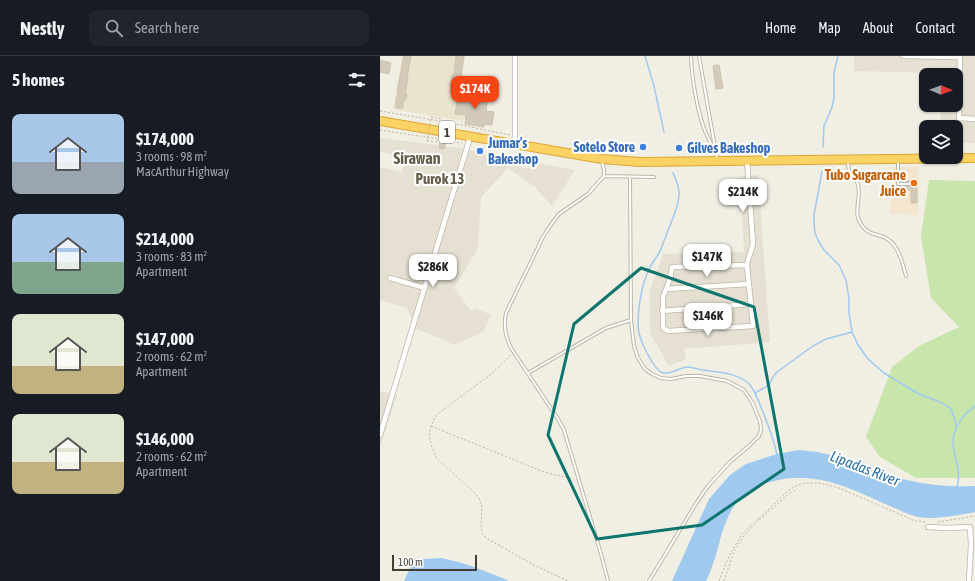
<!DOCTYPE html>
<meta charset="utf-8">
<style>
body{margin:0;font-family:"Asap Condensed",sans-serif;background:#20242c;color:#f1f3f6;height:100vh;display:flex;flex-direction:column;font-size:15px;white-space:nowrap}
*{box-sizing:border-box;margin:0}
p{font-size:13px;color:#9ea1a6}
.icon{flex:none;width:22px;height:22px;fill:none;stroke:currentColor;stroke-width:2;stroke-linecap:round;stroke-linejoin:round}
.map{position:relative;flex:1;overflow:hidden}
.details{display:flex;flex-direction:column;background:#171b24;width:380px}
.details>*{flex:none}
.needle{width:26px;rotate:91deg}
.controls{position:absolute;left:539px;top:12px;display:grid;gap:8px}
.controls a{display:grid;place-items:center;width:44px;height:44px;border-radius:8px;background:#171b24;box-shadow:0 1px 3px #0004;font-size:20px}
.scale{position:absolute;left:12px;bottom:10px;width:85px;box-sizing:border-box;padding-left:4px;border:2px solid #433e34;border-top:0;font-size:11px;line-height:14px;white-space:nowrap;color:#433e34;-webkit-text-stroke:3px #fff;paint-order:stroke}
.price{position:absolute;translate:-50% -34px;padding:0 9px;border-radius:8px;background:#fff;color:#222;font-size:13px;line-height:26px;filter:drop-shadow(0 1px 2px #0008)}
.price::after{content:'';position:absolute;left:50%;top:24px;width:12px;height:9px;margin-left:-6px;background:inherit;clip-path:polygon(0 0,100% 0,50% 100%)}
.price.on{background:#f64515;color:#fff}
ul{padding:0;list-style:none}
li{display:flex;align-items:center;gap:12px;height:100px;padding:0 12px}
li span{display:grid;place-items:center;flex:none;width:112px;height:80px;border-radius:8px;color:#555}
li>.icon{margin-inline-start:auto}
span .icon{width:48px;height:48px;fill:#fffc;stroke-width:1}
li b{font-size:17px}
h2{display:flex;justify-content:space-between;align-items:center;height:48px;padding:0 12px;font-size:17px}
header{display:flex;align-items:center;gap:24px;box-sizing:border-box;height:56px;padding:0 20px;background:#171b24;border-bottom:1px solid #363941}
header strong{font-size:19px}
nav{display:flex;gap:22px;margin-inline-start:auto;font-size:14px}
.search{width:280px;height:36px;background:#20242c;display:flex;align-items:center;gap:10px;box-sizing:border-box;padding:0 14px;border-radius:8px;color:#9ea1a6;font-size:15px}
main{display:flex;flex:1;min-height:0}
.map>svg:first-child{display:block}
</style>
<header>
<strong>Nestly</strong>
<div class="search"><svg class="icon" aria-label="search" viewBox="0 0 24 24"><circle cx="10" cy="10" r="6"/><path d="M15 15l6 6"/></svg>Search here</div>
<nav><a>Home</a><a>Map</a><a>About</a><a>Contact</a></nav>
</header>
<main>
<section class="details">
<h2>5 homes<svg class="icon" aria-label="filters" viewBox="0 0 24 24"><path d="M4 7h16M4 17h16"/><circle cx="9" cy="7" r="2"/><circle cx="15" cy="17" r="2"/></svg></h2>
<ul>
<li><span style="background:linear-gradient(#a9c7e8 60%,#9aa5b1 0)"><svg class="icon" aria-label="home" viewBox="0 0 24 24"><path d="M3 11l9-7 9 7M6 9v11h12V9"/></svg></span><div><b>$174,000</b><p>3 rooms · 98 m²</p><p>MacArthur Highway</p></div></li>
<li><span style="background:linear-gradient(#a9c7e8 60%,#7fa58c 0)"><svg class="icon" aria-label="home" viewBox="0 0 24 24"><path d="M3 11l9-7 9 7M6 9v11h12V9"/></svg></span><div><b>$214,000</b><p>3 rooms · 83 m²</p><p>Apartment</p></div></li>
<li><span style="background:linear-gradient(#dfe7d0 65%,#c2b280 0)"><svg class="icon" aria-label="home" viewBox="0 0 24 24"><path d="M3 11l9-7 9 7M6 9v11h12V9"/></svg></span><div><b>$147,000</b><p>2 rooms · 62 m²</p><p>Apartment</p></div></li>
<li><span style="background:linear-gradient(#dfe7d0 60%,#c2b280 0)"><svg class="icon" aria-label="home" viewBox="0 0 24 24"><path d="M3 11l9-7 9 7M6 9v11h12V9"/></svg></span><div><b>$146,000</b><p>2 rooms · 62 m²</p><p>Apartment</p></div></li>
</ul>
</section>
<div class="map">
<svg width="595" height="525" viewBox="0 0 595 525">
<rect width="100%" height="100%" fill="#f1eee3"/>
<!-- residential -->
<path fill="#e5e0d1" d="M474,0H595V87H576V71H561L560,49H576V19H560V17L474,15Z
M2,82L86,93L111,100L145,113L158,107L195,114L172,150L155,131L128,112L101,141L98,192L74,232L91,255L96,252L111,259L103,276L74,289L62,283L36,273L27,252L0,244V111L22,116L24,102L0,95V84Z
M378,119L390,286L304,293L306,303L289,310L270,277V234L283,198L364,196L360,121Z
M0,335L17,339L0,391Z"/>
<!-- commercial -->
<path fill="#f4e6ce" d="M511,111H539L538,159L510,158Z"/>
<!-- education -->
<path fill="#ebe4cd" d="M22,0H85L80,37L88,38L83,65L13,53Z"/>
<!-- green -->
<path fill="#c8e6ac" d="M549,124L595,125V422H536L500,401L486,381L512,311L539,290L579,271L551,242L541,180Z"/>
<!-- water -->
<path fill="#9fc9ee" d="M419,394C425,395 431,395 437,396C466,401 491,415 519,422C544,429 569,431 595,430V456C580,459 549,465 535,460C526,458 518,453 510,450C469,432 433,412 387,427C374,431 359,441 352,453C344,467 340,484 336,499C333,508 330,517 326,525H292L329,443L350,419L366,408L397,398Z
M61,502C86,507 106,515 129,525H24L31,510L43,503Z"/>
<g fill="none" stroke-linecap="round" stroke-linejoin="round">
<!-- stream -->
<path stroke="#9fc9ee" stroke-width="1.5" d="M265,0L274,30L284,76
M443,91L444,70L452,51L454,42V17L458,0
M442,115L434,159V167L435,177L439,186L444,194L459,209L466,224L469,243V257L472,276L478,289L488,303L504,317L522,328L537,337L562,347L571,353L574,361L576,370
M293,117C296,124 300,132 299,140C298,153 290,168 286,180C283,186 282,192 279,197C275,204 269,210 267,218C261,232 256,262 259,277C260,281 262,285 263,289C267,297 273,311 281,316C290,320 299,311 308,311C312,311 317,313 322,314C337,316 360,317 370,329C375,335 378,344 381,351C387,367 394,383 397,399
M375,337L389,329L393,321L397,316L433,290L446,283L472,276
M577,431C580,423 578,415 577,407C575,400 573,392 573,385C574,370 583,359 595,350"/>
</g>
<!-- building -->
<path fill="#d3cab9" stroke="#cdc2ac" d="M24,0H31L27,21L28,22L25,38H27L25,45L23,44V52H16V44L19,36H17Z
M76,0H84L78,37L70,36L72,19H74Z
M0,4L11,7L9,18L0,16Z
M336,9H339L343,32L336,33L333,10Z
M89,37L108,39L106,55L114,56L112,69L104,68V71L85,68L86,59L75,58L78,41L88,43Z
M60,85L66,86L64,93L59,92Z
M520,122H525L524,125H537V147H531V134H519V130H529L531,128V126H520Z"/>
<g fill="none" stroke-linecap="round" stroke-linejoin="round">
<!-- lane casing -->
<g stroke="#bcb6a6" stroke-width="4">
<path id="lane" d="M311,0C312,24 319,74 335,93
M319,0L337,103
M468,105C468,109 468,113 470,117C473,121 477,124 478,129C482,145 470,158 485,173C490,178 495,178 501,180C518,185 522,205 526,220
M222,106L224,114V120L208,138L179,158L170,170L163,181L126,257C123,270 125,280 131,292L178,363L184,374L221,498L228,525
M518,106V128H529
M224,120L274,121
M250,121L251,264L254,290L258,302L265,313L272,318L281,322L291,323L306,320H320L347,325L364,334L372,346L380,365L381,374L379,380L370,389L350,406L328,430L317,446L269,525
M148,317L226,272L251,264"/>
</g>
<!-- street casing -->
<g stroke="#bcb6a6" stroke-width="6">
<path id="street" d="M523,0L580,1
M580,0L579,62L595,63
M134,88L135,80V0
M367,209L292,211L290,223L283,241V272L288,275L373,270L367,209C368,201 372,195 373,187L367,105
M10,222L45,232
M286,233L369,228
M282,255L371,248
M0,379L88,88L90,80
M548,471L568,472L590,471L591,489L589,525"/>
</g>
<!-- highway casing -->
<g stroke="#daa735" stroke-width="10">
<path id="highway" d="M0,65L222,103L260,106L595,102"/>
</g>
<!-- path -->
<path stroke="#beb398" stroke-width="1" stroke-dasharray="2 2" stroke-linecap="butt" d="M0,55L60,65
M51,61L61,63V65L130,79
M0,74L59,83
M47,85L57,86L59,83L82,87
M131,299L110,319L56,359L51,370L49,379L52,391L57,403L93,435L99,442L102,451L101,471L102,477L106,482L154,509L188,525
M51,370L164,416L180,420L194,423
M558,466L595,460
M339,525L350,498L362,478L409,434L418,429L425,427H439L452,430L459,432L526,461L535,465L547,466
M344,525L354,495L363,481L379,464L409,438L417,433"/>
<!-- lane -->
<use href="#lane" stroke="#fff" stroke-width="2"/>
<!-- street -->
<use href="#street" stroke="#fff" stroke-width="4.5"/>
<!-- highway -->
<use href="#highway" stroke="#fbd264" stroke-width="8"/>
<!-- path-bridge -->
<path stroke="#beb398" stroke-width="1" stroke-dasharray="2 2" stroke-linecap="butt" d="M47,85L51,61"/>
</g>
<!-- marked area -->
<path fill="none" stroke="#0f766e" stroke-width="3" stroke-linejoin="round" d="M261,212L374,251L404,413L322,469L217,483L168,379L194,268Z"/>
<!-- markers -->
<g fill="#3f7fe0" stroke="#fff" stroke-width="1.5">
<circle cx="263" cy="91" r="4"/>
<circle cx="299" cy="92" r="4"/>
<circle cx="100" cy="95" r="4"/>
</g>
<circle fill="#e8710a" stroke="#fff" stroke-width="1.5" cx="534" cy="127" r="4"/>
<g text-anchor="middle" dominant-baseline="central" stroke-width="4" stroke-linejoin="round" paint-order="stroke">
<!-- shield labels -->
<rect fill="#fff" stroke="#7b7871" stroke-width="1" x="59" y="65" width="16" height="22" rx="3"/>
<g font-size="13" font-weight="bold" fill="#433e34">
<text x="67" y="76">1</text>
</g>
<!-- shop labels -->
<g font-size="14" font-weight="bold" fill="#366cbe" stroke="#fff" text-anchor="start">
<text x="108" y="87">Jumar's<tspan x="108" dy="16">Bakeshop</tspan></text>
<text x="255" y="91" text-anchor="end">Sotelo Store</text>
<text x="307" y="92">Gilves Bakeshop</text>
</g>
<!-- food labels -->
<g font-size="14" font-weight="bold" fill="#c56008" stroke="#fff" text-anchor="end">
<text x="526" y="119">Tubo Sugarcane<tspan x="526" dy="16">Juice</tspan></text>
</g>
<!-- neighbourhood labels -->
<g font-size="15" font-weight="bold" fill="#665d4b" stroke="#fff">
<text x="60" y="122">Purok 13</text>
</g>
<!-- water labels -->
<g font-size="15" font-style="italic" fill="#2f70ac" stroke="#fff">
<text transform="translate(485 412) rotate(21)">Lipadas River</text>
</g>
<!-- quarter labels -->
<g font-size="16" font-weight="bold" fill="#665d4b" stroke="#fff">
<text x="37" y="102">Sirawan</text>
</g>
</g>
</svg>
<div class="controls">
<a><svg class="needle" viewBox="-14 -14 28 28"><path d="M0-13l5 13h-10z" fill="#e53935"/><path d="M0 13l5-13h-10z" fill="#9ea1a6"/></svg></a>
<a><svg class="icon" aria-label="layers" viewBox="0 0 24 24"><path d="M12 4l9 5-9 5-9-5zM3 14l9 5 9-5"/></svg></a>
</div>
<div class="scale">100 m</div>
<b class="price on" style="left:95px;top:54px">$174K</b>
<b class="price" style="left:363px;top:157px">$214K</b>
<b class="price" style="left:327px;top:222px">$147K</b>
<b class="price" style="left:53px;top:232px">$286K</b>
<b class="price" style="left:328px;top:281px">$146K</b>
</div>
</main>
